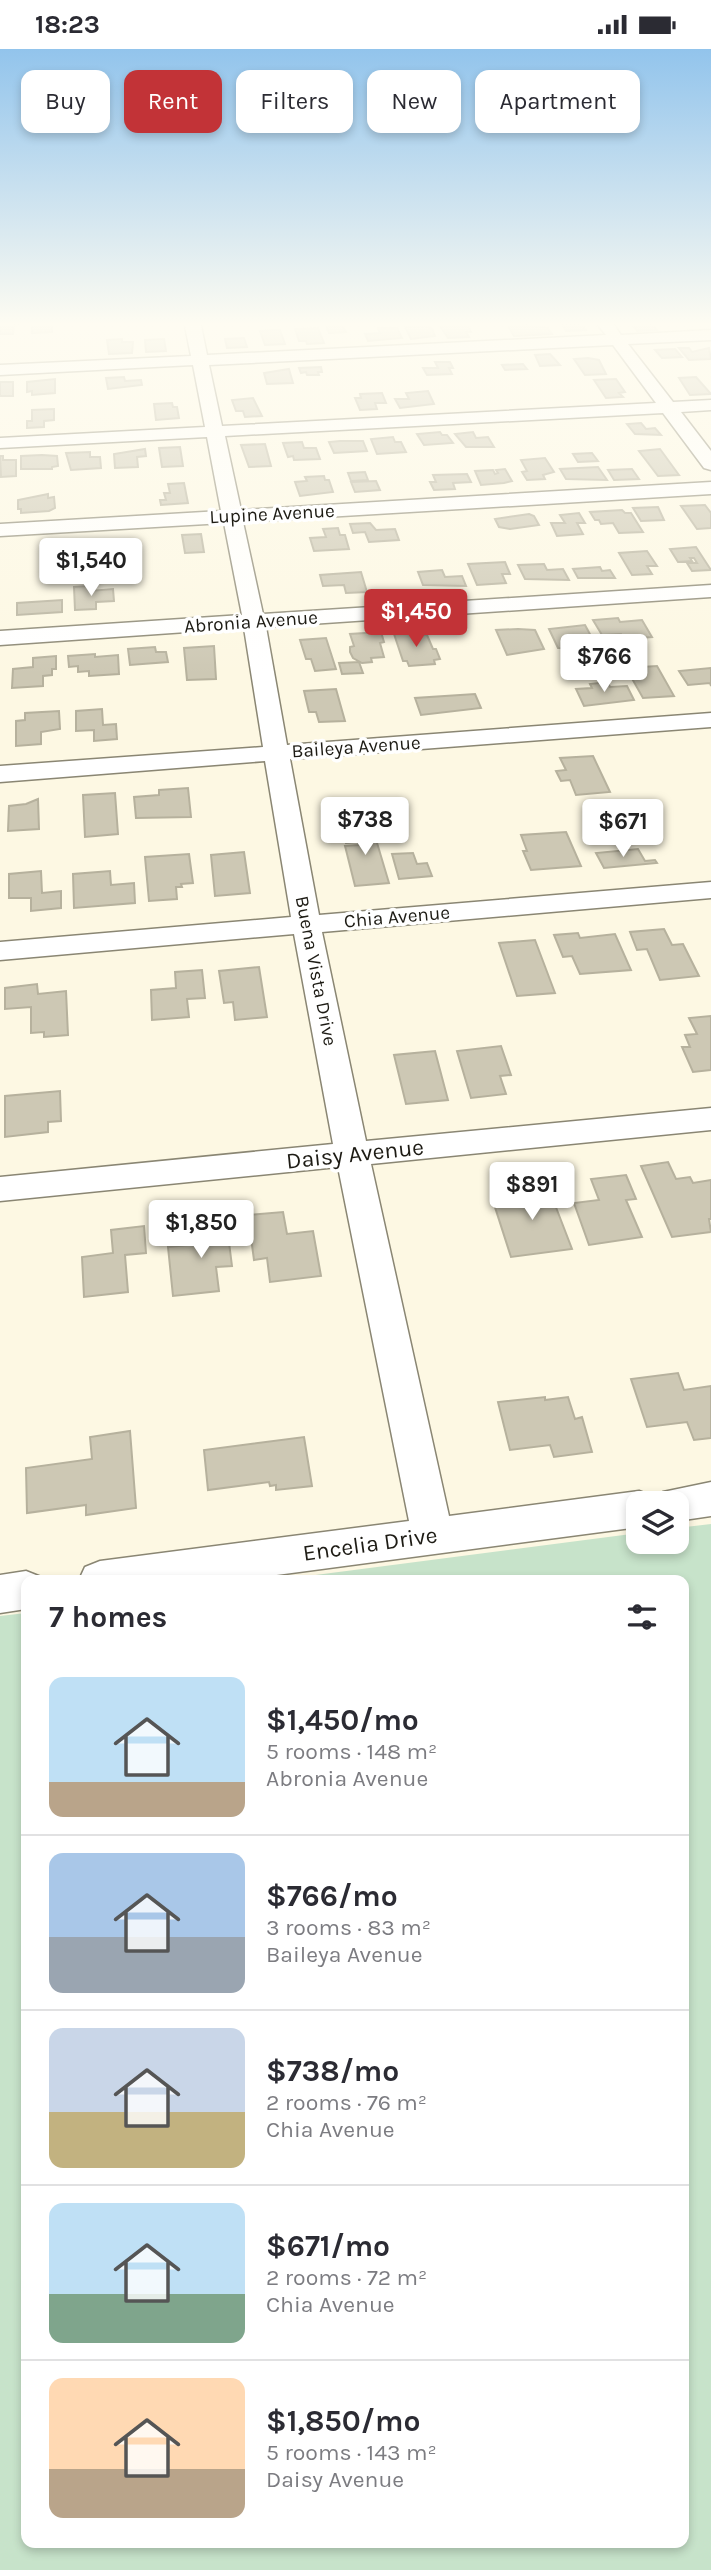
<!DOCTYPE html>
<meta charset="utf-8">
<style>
body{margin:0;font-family:Karla,sans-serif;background:#f7f7f7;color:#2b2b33;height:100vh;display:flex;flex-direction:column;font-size:26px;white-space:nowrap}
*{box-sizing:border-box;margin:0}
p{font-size:23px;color:#7c7c81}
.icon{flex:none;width:38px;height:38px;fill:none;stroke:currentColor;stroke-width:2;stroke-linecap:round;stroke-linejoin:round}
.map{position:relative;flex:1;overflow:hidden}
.side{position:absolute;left:21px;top:1526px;width:668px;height:973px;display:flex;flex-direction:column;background:#fff;border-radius:14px;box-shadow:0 4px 10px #0003}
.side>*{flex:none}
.banner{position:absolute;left:21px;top:21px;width:670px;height:63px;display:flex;gap:14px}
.controls{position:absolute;left:626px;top:1442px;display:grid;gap:14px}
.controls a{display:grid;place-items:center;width:63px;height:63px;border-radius:14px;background:#fff;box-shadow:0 4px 10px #0003;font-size:35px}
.price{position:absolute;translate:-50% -60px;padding:0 16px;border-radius:7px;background:#fff;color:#222;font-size:23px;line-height:46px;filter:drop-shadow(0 2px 4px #0008)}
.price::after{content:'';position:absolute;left:50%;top:42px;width:21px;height:16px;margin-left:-10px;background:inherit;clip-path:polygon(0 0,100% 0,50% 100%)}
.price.current{background:#c23337;color:#fff}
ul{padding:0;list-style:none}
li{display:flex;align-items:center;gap:21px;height:175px;padding:0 28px}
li+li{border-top:2px solid #e1e1e2}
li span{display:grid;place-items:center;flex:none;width:196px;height:140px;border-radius:14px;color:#555}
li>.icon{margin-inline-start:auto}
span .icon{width:84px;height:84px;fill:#fffc;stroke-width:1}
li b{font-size:30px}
h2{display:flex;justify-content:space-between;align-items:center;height:84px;padding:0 28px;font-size:30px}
.chip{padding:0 24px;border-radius:14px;background:#fff;box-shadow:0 4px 10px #0003;font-size:24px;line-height:63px}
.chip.current{background:#c23337;color:#fff}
.status{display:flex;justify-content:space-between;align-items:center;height:49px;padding:0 35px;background:#fff;direction:ltr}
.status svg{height:19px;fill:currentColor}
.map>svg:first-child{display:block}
</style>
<div class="status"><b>18:23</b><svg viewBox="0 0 49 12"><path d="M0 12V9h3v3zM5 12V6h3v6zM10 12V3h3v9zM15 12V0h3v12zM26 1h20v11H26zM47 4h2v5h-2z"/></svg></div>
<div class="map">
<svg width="711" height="2521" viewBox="0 0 711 2521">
<rect width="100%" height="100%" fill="#fdf8e3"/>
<!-- green -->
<path fill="#c7e3ca" d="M711,1475V2521H0V1567L26,1564V2494H684V1531H277L639,1484V1493H677V1479Z"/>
<!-- building -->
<path fill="#cdc8b4" stroke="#b6b19d" stroke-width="2" d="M1,272H18V276H14L13,285H0Z
M32,272H52V283L32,284Z
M630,273L652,275L657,281L637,282Z
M581,275L586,281L566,282L562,276Z
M467,276L471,283H466L469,288L448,289L440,277Z
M527,276L548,279L552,285L514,287L508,277Z
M326,277H343L346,283L329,284Z
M425,277L432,280L435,287L411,290L405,278Z
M318,279L324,294L307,295L306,292H299L295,280Z
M378,279H397L402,289L368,292L365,285L380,284Z
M280,281L285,295L265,296L260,282Z
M244,289L247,298L227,299L225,290Z
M122,290V293H133L132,304L109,305L107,291Z
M164,290L166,302L146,303L145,291Z
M679,299H689L692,303L709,299L711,310L689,311Z
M675,300L682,308L662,309L655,301Z
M550,305L560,316L540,317L535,306Z
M588,309L599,311L606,325L585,326L574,310Z
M435,313H450L453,319H449L452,325L427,326L423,319H438Z
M523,315L527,320L505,321L502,316Z
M321,318L322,323H318L319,326H307L306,323L301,324L299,319Z
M289,320L293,334L267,335L264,324Z
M124,328L125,332L141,331L142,336L108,340L106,329Z
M696,328L711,345L690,346L679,329Z
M55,330V344L32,346V342L27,343V333Z
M616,330L625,343L619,344L623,348L606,349L594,331Z
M0,333H13V347H0Z
M428,342L434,355L400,359L395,350H409L406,344Z
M382,344L386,354H375L377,360L360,361L355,349H361L360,345Z
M253,349L262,367L245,368L243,362H236L232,351Z
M172,354L173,358H177L179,369L156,371L154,355Z
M54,360V371L44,372V378L27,379V372H32V361Z
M641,374L646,380L655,379L661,386L635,385L627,375Z
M440,383L442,386H447L453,394L424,396L417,385Z
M473,383L476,389L488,388L494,398H466L455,385Z
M393,388L395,393H401L406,403L377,405L371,390Z
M340,392H363L367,402L334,404L329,393Z
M302,393L304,399H316L320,410L294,411L293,407L288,408L283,394Z
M265,395L271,417L249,418L241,396Z
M180,398L183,417L162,418L159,399Z
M145,400L146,407L137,408L138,418L115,419L114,405Z
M660,400L679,426L658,427L639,402Z
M90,403V408H100L101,419L71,421L66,404Z
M592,404L598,412L578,413L573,405Z
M42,406L57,407L58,417L52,418V420H21V407Z
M0,407H3V411H16V427L1,428Z
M545,409L554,423L543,426L545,430L527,431L522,423L527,422L521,411Z
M598,418L607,431L566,430L560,420Z
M505,420L512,432L504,434L481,436L475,422L493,421L495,425L498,424L496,421Z
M632,420L639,430L614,431L608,421Z
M365,423L368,431L351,432L348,424Z
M467,425L471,433L453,434L455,440L434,441L430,433H436L433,426Z
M324,427L325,431H329L333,443L300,447L295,433L307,432L305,428Z
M376,432L380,441L355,443L351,433Z
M184,434L188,454L161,456L160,451H166L164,444H170L168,435Z
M48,445V449L54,448L55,459L49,462L21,464V460H18V451Z
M705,456L711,464V479L697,480L681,457Z
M658,458L664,471L641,472L633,459Z
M622,461L625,464H631L643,483L619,484L613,474L601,475L599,471H595L590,463Z
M579,464L585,474H577L583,485L557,487L551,474H565L560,466Z
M529,465L534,467L539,476L510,480L499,478L495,470Z
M370,474L376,481L395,480L399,491L369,493L365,483L353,484L350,475Z
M338,479L340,486H345L349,500L314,502L310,489L326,488L323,480Z
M201,485L204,503L185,504L182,486Z
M696,498L711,521L692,522L687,514H697L694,509H690L692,512L678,513L670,500Z
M647,502L657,517H647L652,525L632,526L619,504Z
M505,513L510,525H502L506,534L477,536L468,515Z
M544,515L547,521L563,520L569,531L525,530L518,516Z
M600,518L602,522L610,521L615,529H578L573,520Z
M442,521L445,528L462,527L466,537L423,536L418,523Z
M361,523L367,543L346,544L344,536L323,537L320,526Z
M89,537L90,542L113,540L114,552L96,553V560L75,561L74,538Z
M62,551V563L17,566V554Z
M618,569L620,573L642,571L652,588L624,590L621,585L602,586L593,571Z
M585,576L598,600L558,599L549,580Z
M518,580L535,581L544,600L507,606L496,581Z
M381,583L384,593L380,594L384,608L371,609L372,613L362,614L353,609L350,603V598L354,597L350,585Z
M415,584L427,586L433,600H436L440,610L434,611L435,615L409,617L407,612H403L394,585Z
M326,589L336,620L315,622L311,610H306L300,591Z
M214,597L216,630L187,631L184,599Z
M155,598L156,603H166L168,613L130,616L128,600Z
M95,605V608L118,606L119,625L89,627V622L78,623V617L69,618L68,607Z
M56,607V620H52V626L43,627V637L12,639L13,620L33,618V609Z
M359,613L363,624L342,625L339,614Z
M657,617L674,647L643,649L626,619Z
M711,619V637L710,634L688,636L679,622Z
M608,633L610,638L627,637L634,651L584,657L576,640L592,639L590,635Z
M336,640L345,672L319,673L316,663H309L304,642Z
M475,645L481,659L421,666L415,649Z
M102,660L103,676L116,675L117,690L94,692V681L76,682V662Z
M59,662L60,680L41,683V695L16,697V672L25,671V664Z
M593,707L610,743L576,746L570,731L561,732L556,722L566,721L560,709Z
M188,739L191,768L136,769L134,748L159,746V741Z
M115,744L118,785L85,788L83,746Z
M38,750L39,780L8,782L9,757L26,755Z
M372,777L389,834L355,837L345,797L359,796L358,793L346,794L342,779Z
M566,783L581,817L531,821L523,802H527L521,786Z
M638,800L645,812L655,811L657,814L604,819L596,804Z
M244,803L250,844L215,847L211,806Z
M413,804L417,815L427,814L432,827L399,830L392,805Z
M189,805L193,834L181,835L182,838H176L177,850L149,852L145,808Z
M41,822L42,844L61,842V859L31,862V849H9V825Z
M110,822L111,836L134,834L135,854L74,859L73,825Z
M664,880L672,896L683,895L699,927L660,931L647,900L637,901L630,883Z
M578,884L580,889L615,885L631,921L580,925L572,907L563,908L554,886Z
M535,891L555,944L517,947L499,894Z
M259,918L267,968L235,971L233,953L224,954L219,922Z
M202,921L205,949L187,950L189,968L152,971L151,941L176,939L175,923Z
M37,935L38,945L66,942L68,986L44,988V983L31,984V958L5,960V939Z
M711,967V1021L693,1023L682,998H690L685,986L697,985L689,969Z
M501,997L511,1026L500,1027L506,1045L471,1049L457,1002Z
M435,1002L448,1051L406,1055L394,1006Z
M60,1042L61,1072L48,1073V1083L5,1088V1047Z
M668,1113L676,1130L690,1128L693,1134L711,1131V1170H709L711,1183L672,1188L641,1117Z
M626,1126L636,1150L626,1151L642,1188L589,1196L574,1154L599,1151L591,1130Z
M547,1135L572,1200L511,1208L493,1152L510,1150L508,1145L519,1144L517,1138Z
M283,1163L287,1185L313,1182L321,1227L270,1233L267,1209L254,1211L248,1166Z
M226,1170L232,1217L216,1218L219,1242L173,1247L168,1198L198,1195L196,1174Z
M144,1177L146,1204L125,1206L128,1243L84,1248L82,1208L113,1204L111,1181Z
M678,1324L684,1341L711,1337V1389L694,1391L687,1373L647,1378L631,1330Z
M545,1348V1351L568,1348L575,1370L582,1368L592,1403L554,1408L550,1396L510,1401L498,1353Z
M130,1382L136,1459L86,1466V1456L27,1464L26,1419L92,1410L90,1388Z
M304,1388L312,1437L276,1441V1436L270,1437L269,1433L208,1441L204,1401Z"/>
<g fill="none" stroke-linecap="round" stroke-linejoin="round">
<!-- minor casing -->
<g stroke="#8a8673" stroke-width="3">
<path id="minor" d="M184,272H200L207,306L606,286L598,276L602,272L612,273L621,286L711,281V291L628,295L673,353L711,351V361L681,363L711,402V421L704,419L663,364L225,387L241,461L711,433V445L243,473L263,565L711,536V548L266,578L287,696L711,664V678L290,710L319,866L711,833V849L322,883L366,1092L711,1059V1081L371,1115L449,1467L639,1442L654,1448L657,1454H639V1478L239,1531H79L85,1518L100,1512L409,1472L338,1118L0,1152V1128L333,1095L294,885L0,911V893L291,868L265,712L0,733V717L263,698L244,579L0,596V582L242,566L224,474L0,487V475L221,462L207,388L0,399V389L205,378L193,316L0,326V316L191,307ZM613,296L656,354L222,377L209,316Z
M711,1433V1467L677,1472V1454H657L663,1443Z
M26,1522L41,1528L43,1531H26V1560L0,1564V1526Z"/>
</g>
<!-- minor -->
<use href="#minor" fill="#fff" fill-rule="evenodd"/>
</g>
<!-- sky -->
<linearGradient id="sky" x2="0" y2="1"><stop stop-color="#92c4ec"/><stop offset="0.44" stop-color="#fefcf2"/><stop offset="1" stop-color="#fefcf2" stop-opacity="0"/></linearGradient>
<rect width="711" height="625" fill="url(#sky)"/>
<g text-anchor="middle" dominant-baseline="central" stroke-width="7" stroke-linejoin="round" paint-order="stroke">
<!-- far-street labels -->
<g font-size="19" fill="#1d1b14" stroke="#fff">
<text transform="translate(272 465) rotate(-3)">Lupine Avenue</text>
<text transform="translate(251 573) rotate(-4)">Abronia Avenue</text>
<text transform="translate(356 698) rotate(-4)">Baileya Avenue</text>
<text transform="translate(397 868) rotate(-5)">Chia Avenue</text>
<text transform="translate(316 922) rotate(79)">Buena Vista Drive</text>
</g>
<!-- street labels -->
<g font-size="23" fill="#1d1b14" stroke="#fff">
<text transform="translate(355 1105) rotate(-6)">Daisy Avenue</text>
<text transform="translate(370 1495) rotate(-8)">Encelia Drive</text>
</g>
</g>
</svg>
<div class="controls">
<a><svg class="icon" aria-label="layers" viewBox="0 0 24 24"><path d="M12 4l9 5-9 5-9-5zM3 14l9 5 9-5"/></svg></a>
</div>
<b class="price" style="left:91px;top:549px">$1,540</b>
<b class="price current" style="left:416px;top:600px">$1,450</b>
<b class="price" style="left:604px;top:645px">$766</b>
<b class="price" style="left:365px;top:808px">$738</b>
<b class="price" style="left:623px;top:810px">$671</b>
<b class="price" style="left:532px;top:1173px">$891</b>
<b class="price" style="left:201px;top:1211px">$1,850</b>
<div class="banner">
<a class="chip">Buy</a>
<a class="chip current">Rent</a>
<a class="chip">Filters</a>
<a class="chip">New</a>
<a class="chip">Apartment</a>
</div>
<section class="side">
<h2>7 homes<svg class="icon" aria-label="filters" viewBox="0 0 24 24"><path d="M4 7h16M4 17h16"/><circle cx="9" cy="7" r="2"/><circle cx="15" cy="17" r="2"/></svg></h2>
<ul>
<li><span style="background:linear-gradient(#bfe0f5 75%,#b9a48a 0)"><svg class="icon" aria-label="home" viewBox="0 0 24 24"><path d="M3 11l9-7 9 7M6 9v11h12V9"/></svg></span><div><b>$1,450/mo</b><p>5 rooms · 148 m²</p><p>Abronia Avenue</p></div></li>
<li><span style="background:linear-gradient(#a9c7e8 60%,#9aa5b1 0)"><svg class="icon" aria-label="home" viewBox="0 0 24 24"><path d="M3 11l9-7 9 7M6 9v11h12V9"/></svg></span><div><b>$766/mo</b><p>3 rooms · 83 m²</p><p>Baileya Avenue</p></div></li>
<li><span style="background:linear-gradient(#c9d6e8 60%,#c2b280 0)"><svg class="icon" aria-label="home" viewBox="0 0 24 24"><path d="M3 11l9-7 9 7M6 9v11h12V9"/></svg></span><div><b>$738/mo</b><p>2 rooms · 76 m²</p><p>Chia Avenue</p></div></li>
<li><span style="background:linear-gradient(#bfe0f5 65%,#7fa58c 0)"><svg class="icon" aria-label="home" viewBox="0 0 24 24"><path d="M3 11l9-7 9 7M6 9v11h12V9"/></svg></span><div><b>$671/mo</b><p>2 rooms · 72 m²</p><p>Chia Avenue</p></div></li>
<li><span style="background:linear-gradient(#ffd9b3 65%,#b9a48a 0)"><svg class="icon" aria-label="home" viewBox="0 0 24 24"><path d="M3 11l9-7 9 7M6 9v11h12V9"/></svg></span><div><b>$1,850/mo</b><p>5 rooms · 143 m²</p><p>Daisy Avenue</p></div></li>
</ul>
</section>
</div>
